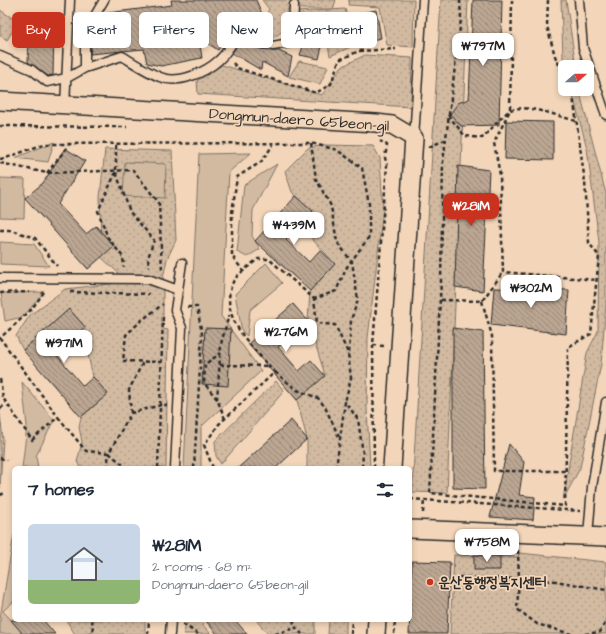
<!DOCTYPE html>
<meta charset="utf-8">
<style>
body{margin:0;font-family:"Architects Daughter","Poor Story",sans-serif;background:#f2f2f3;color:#1f2937;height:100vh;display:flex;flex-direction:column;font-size:15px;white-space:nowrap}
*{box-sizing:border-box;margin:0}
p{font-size:13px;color:#747a83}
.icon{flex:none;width:22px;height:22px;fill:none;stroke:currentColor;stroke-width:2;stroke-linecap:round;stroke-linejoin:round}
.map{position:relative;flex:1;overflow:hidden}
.details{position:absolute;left:12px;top:466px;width:400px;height:156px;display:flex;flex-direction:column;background:#fff;border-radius:6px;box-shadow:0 2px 6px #0003}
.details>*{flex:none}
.hud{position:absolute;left:12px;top:12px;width:400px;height:36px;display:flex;gap:8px}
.needle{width:26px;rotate:69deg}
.fabs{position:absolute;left:558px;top:60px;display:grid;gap:8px}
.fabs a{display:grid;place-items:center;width:36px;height:36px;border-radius:6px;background:#fff;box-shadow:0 2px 6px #0003;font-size:20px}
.price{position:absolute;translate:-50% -34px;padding:0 9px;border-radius:8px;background:#fff;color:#222;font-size:13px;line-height:26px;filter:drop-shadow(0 1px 2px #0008)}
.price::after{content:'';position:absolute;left:50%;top:24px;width:12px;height:9px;margin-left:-6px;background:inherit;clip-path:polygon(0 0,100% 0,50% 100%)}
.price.selected{background:#c8321e;color:#fff}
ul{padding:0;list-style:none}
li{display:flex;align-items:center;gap:12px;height:100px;padding:0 16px}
li span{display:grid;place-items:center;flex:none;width:112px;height:80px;border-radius:6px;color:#555}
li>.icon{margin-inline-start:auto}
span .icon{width:48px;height:48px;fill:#fffc;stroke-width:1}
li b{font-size:17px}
h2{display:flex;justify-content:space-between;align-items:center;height:48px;padding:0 16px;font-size:17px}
.pill{padding:0 14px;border-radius:6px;background:#fff;box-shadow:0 2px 6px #0003;font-size:14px;line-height:36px}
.pill.selected{background:#c8321e;color:#fff}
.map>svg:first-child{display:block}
</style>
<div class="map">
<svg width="606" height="634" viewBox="0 0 606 634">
<defs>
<pattern id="grass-dots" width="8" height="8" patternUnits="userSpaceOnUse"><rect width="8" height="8" fill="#d2baa1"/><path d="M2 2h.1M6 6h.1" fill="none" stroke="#b4a08b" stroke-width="1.8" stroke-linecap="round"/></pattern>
<pattern id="building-back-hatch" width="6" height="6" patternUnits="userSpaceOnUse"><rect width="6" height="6" fill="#bba692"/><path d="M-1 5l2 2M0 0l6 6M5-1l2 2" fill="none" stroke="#988777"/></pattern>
</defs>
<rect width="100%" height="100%" fill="#f3d6b9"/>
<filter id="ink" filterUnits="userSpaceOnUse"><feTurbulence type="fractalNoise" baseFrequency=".025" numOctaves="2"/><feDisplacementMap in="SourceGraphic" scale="8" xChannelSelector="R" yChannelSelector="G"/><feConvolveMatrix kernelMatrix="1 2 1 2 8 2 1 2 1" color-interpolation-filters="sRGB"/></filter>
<g filter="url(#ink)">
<!-- grass -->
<path fill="url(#grass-dots)" stroke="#7e7266" d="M262,0H292L287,11V28L270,40L256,35L269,9Z
M296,0H336L333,9H301Z
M349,0H414L413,47L387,45L380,7L348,5Z
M441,0H468L447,493L412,492Z
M561,0H566L576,67H565L563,58Z
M345,9L355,45L330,56L327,39L298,35L297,12Z
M0,10L18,22L7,40L0,36Z
M365,55L412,58L411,107L198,94L197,81L222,65L322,95L341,67Z
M299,61L328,67L320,84L289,77Z
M571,89H579L606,194V304L601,364L580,468L563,500L587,353L598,331L599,242L587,148Z
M326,145L373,146L380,158L383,209L368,338L367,408L370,468H307V439L297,400L325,375L308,321L310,291L335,264L302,228L313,211L292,192L285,171L308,148Z
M105,149L172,151L176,240L167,259L163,278V329L168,330L166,468H81L77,462L82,442L79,427L81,417L108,394L93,377L85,342V327L69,309L23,350L16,336L30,315L65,289L128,282L101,257L100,197Z
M276,381L284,391L221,464L216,456L215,441Z
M0,414L3,439L0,488Z
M519,553L606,562V634H450L454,555L518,557Z
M66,620H145V634H75Z
M188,620H206L202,624L211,634H183Z
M256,620H315V634H268Z
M329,620H346V634H328Z"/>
<!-- garden -->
<path fill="#d2baa1" stroke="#7e7266" d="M54,142L48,162L15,158Z
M251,153L229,172L221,316L261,371L201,427V468H184L199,154Z
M125,162L166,164L165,198L123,196Z
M277,164L253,210L252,236L260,249L247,257L237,252L244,185Z
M0,178L25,179L24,218L0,217Z
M0,242L34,244L49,266L0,264Z
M266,263L282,283L250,310L247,336L242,331L235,294Z
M44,292L23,317L5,321L1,293Z
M22,382L54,420L36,456L38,468H22L27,426Z
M14,534V601L3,611L21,631L20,634H0V618Z"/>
<!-- building -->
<path fill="url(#building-back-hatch)" stroke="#2b2b2b" d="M171,0H256L262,14L253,17L252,36L234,33L222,48L220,47L218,50L199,38L202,58L161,66L147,63L144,49L90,54L92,40L110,41L107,13L172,5Z
M473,0H502L499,125L461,126L450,114L458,103L469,99Z
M376,10L381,38L358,43L352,15Z
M29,30L54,31L53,75L48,76L28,62Z
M306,38L323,42L319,59L300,55Z
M238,44L272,51H279L292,57L288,76L262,62L261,70L232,53Z
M506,121L553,122V160L505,159Z
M65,148L85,161L58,204L86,234L96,226L114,246L88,269L25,198L43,183Z
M458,166L489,170L483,291L455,287Z
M296,196L313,211L286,240L309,262L320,250L335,264L310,291L255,241Z
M494,288L569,290L566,334L491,325Z
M293,304L308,321L278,347L299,371L311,360L325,376L297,400L248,344Z
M69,309L85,327L55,353L83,386L93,377L108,394L81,417L23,350Z
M205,328L231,329L228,386L202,384Z
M453,328L483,332L485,489L453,488Z
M291,420L307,439L276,468H238Z
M509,444L524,462L519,495L535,497L533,520L490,517Z
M474,555L500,556V570H474Z
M412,561L450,562L447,634H409Z
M11,620H43L55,634H23Z
M205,620H235L247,634H217Z"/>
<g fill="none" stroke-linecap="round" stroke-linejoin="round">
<!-- lane casing -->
<g stroke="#2b2b2b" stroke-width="11">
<path id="lane" d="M579,0L583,48L606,115
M0,56L32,70L47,82L67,78L85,68L122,56C134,63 147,72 160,77C178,85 206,72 219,60C226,54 231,45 236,38L273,46L289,43L293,35L294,5
M85,68V39L90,24L104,0
M65,106L70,0
M414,138L423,0
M0,278L148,279L178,290
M175,468L182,328L175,310L182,263
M588,536L592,487L606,402
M170,634L171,620"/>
</g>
<!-- street casing -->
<g stroke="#2b2b2b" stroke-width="20">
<path id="street" d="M0,101L376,123L392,125L414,138L392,468
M410,529L606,537
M376,634L377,620"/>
</g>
<!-- path -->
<path stroke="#2b2b2b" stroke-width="2.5" stroke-dasharray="4 3" stroke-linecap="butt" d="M460,0L461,19L443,162L441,280L430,493L565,506L568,347L591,334L599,256L589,243L585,182L573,96L570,89
M512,0L510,110L494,143L500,175L503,272L597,280
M548,0L547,26L555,56L565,78
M233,63L237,68L316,93L331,84L339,60L359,51L396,49
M448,115L465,136L482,138C491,130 499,119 509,111C522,102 561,117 576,121
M0,126L127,127
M311,143L316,179L331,206L337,242L352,262L358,300L351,320L349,353
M116,145V172L130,212L154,240L148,258L149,267
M429,147L445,140
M0,159L6,158L44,144L311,143L337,150L362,168L369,204V237L347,267L336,291L314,299
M0,163L47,173L133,170L159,203L162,271
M116,172L98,211L108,238L123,257L124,267
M47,173L69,145
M0,230H11L35,238L57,266
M244,272L232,256V213L237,177L261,162L273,145
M44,292L31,310L0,338L58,417
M70,292L149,294
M0,293L29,292
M441,300L482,301L503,272
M482,301L492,336L494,471H566
M187,307H197L202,334L194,468
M373,345L384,346
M162,362L123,361L126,335L142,320L163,304
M220,365L270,366
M275,372L297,390L318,398L325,407L340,439
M0,379L3,398L32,440L58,417L86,451L109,453L131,413L161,405H167
M217,399L204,383L205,364L221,353
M0,408L4,406L0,409
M131,413L129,390L143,362
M225,419L217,399L221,344L229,315
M109,453L127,468
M0,458L7,460
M107,468L109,453
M158,468L163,315
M213,468L204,445L219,424L275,372C254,348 217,318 233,282C237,274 251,265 258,259H269L314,299L317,323L335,325L348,353L351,378L345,402
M336,468L345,402L358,419L363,454L362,468
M374,468L373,345L387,165L385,158L387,145L380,141
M0,495L5,493
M410,499L580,511
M423,513L424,500
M518,550L519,579L556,581L606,590
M459,577L519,579L517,609L537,624L571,634
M293,620L296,628L302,634
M183,624L198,634
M88,634L93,632L92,620
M148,634L149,620
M275,634L296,628
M351,634L352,620
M394,634L395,620
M585,634L600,632L606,622"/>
<!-- lane -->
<use href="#lane" stroke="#f3d6b9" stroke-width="8"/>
<!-- street -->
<use href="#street" stroke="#f3d6b9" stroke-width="17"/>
</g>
</g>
<!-- markers -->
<circle fill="#c8321e" stroke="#f3d6b9" stroke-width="1.5" cx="430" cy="582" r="4"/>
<g text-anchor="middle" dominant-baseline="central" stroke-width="3.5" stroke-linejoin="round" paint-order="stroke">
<!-- street labels -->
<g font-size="15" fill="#2b2b2b" stroke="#f3d6b9">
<text transform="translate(299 120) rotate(4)">Dongmun-daero 65beon-gil</text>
</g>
<!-- poi labels -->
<g font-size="15" font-weight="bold" fill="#2b2b2b" stroke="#f3d6b9" text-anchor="start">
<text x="438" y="582">운산동행정복지센터</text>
</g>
</g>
</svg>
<div class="fabs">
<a><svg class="needle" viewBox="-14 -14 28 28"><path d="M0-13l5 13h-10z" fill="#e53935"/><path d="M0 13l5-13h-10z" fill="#747a83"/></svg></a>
</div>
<b class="price" style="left:483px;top:67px">₩797M</b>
<b class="price selected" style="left:471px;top:227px">₩281M</b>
<b class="price" style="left:294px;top:246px">₩439M</b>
<b class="price" style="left:531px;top:309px">₩302M</b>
<b class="price" style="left:286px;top:353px">₩276M</b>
<b class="price" style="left:64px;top:364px">₩971M</b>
<b class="price" style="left:487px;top:563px">₩758M</b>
<div class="hud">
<a class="pill selected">Buy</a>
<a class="pill">Rent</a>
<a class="pill">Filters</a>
<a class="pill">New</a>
<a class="pill">Apartment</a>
</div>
<section class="details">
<h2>7 homes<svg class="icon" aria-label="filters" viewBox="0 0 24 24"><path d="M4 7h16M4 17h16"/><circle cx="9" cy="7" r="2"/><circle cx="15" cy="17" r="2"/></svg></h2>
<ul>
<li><span style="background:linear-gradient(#c9d6e8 70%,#8fb573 0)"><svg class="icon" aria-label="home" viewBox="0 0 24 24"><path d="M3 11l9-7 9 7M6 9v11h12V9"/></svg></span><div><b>₩281M</b><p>2 rooms · 68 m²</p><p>Dongmun-daero 65beon-gil</p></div></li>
</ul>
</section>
</div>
